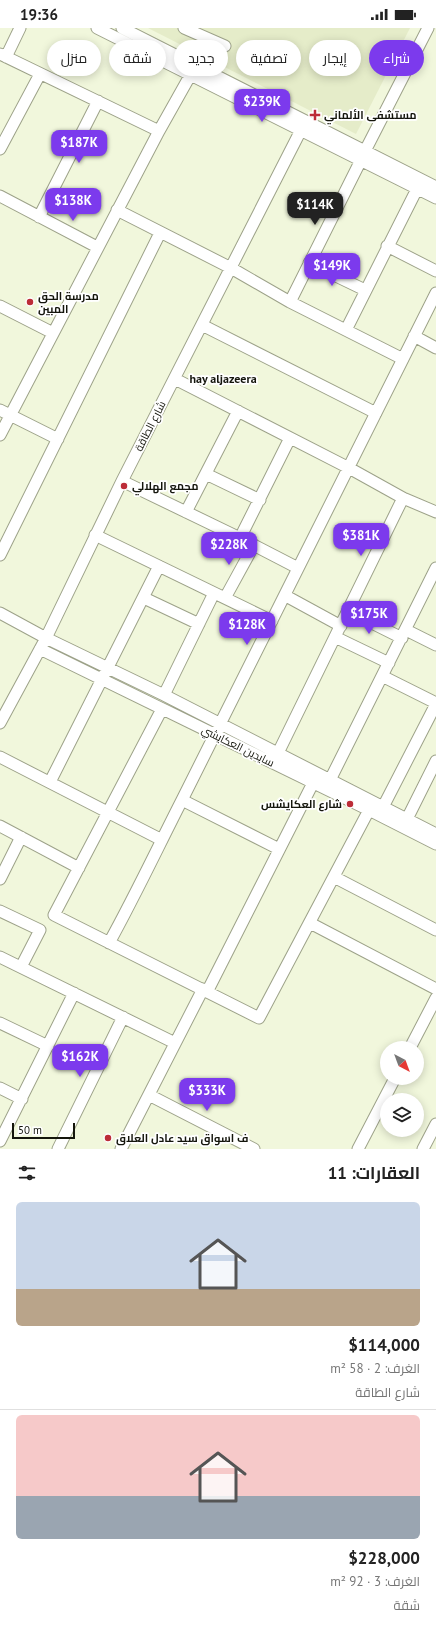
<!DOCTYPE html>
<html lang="ar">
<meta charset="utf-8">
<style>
body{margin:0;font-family:"PT Sans",Cairo,sans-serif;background:#f2f2f2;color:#222;direction:rtl;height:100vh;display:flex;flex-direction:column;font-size:15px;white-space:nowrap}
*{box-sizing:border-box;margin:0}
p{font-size:13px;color:#767676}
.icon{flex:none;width:22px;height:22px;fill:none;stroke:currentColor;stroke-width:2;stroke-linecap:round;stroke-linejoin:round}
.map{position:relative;height:1121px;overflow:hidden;direction:ltr}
.sheet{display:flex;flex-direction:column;background:#fff;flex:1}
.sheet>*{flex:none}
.top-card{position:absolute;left:12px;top:12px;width:412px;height:36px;direction:rtl;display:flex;gap:8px}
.needle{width:26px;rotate:139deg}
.buttons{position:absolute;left:380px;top:1013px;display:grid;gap:8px}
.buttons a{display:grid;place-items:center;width:44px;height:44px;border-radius:50%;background:#fff;box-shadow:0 2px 10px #0003;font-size:20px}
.scale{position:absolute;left:12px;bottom:10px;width:63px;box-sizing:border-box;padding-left:4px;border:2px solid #14150c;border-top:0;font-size:11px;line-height:14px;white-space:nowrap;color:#14150c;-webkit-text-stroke:3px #fff;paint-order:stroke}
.price{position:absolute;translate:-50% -34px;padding:0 9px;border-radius:8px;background:#7c3aed;color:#fff;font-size:13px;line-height:26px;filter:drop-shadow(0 1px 2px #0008)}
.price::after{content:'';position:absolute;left:50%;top:24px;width:12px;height:9px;margin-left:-6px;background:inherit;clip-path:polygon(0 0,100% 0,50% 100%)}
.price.current{background:#222;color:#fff}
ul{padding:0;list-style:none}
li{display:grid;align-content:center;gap:8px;height:212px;padding:0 16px}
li+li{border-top:1px solid #e0e0e0}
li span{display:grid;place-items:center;height:124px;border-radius:6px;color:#555}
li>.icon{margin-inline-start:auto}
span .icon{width:72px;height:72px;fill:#fffc;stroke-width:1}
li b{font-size:17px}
h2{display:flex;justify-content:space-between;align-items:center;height:48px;padding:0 16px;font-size:17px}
.tag{padding:0 14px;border-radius:18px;background:#fff;box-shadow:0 2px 10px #0003;font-size:14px;line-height:36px}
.tag.current{background:#7c3aed;color:#fff}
.status{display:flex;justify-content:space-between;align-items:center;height:28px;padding:0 20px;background:#fff;direction:ltr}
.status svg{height:11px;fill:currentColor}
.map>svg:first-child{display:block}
</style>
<div class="status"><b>19:36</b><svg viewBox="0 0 49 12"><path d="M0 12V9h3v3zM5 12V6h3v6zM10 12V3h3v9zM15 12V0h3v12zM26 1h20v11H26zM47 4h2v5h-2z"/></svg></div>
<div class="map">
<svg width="436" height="1121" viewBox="0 0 436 1121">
<rect width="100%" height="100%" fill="#f1f7dc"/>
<!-- built -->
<path fill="#e5ecc9" d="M148,0H410L356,106Z"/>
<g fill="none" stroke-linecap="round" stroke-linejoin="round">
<!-- minor casing -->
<g stroke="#9da289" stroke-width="13">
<path id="minor" d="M97,0L436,170
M122,0L436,159
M184,0L225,18
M0,26L159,103
M6,29L20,0
M0,121L40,46
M365,123L428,0
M0,168L97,219
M117,182L231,240L290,274L403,331
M39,189L98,73
M387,218L436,243
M309,235L365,262
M290,274L361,132
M0,278L53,305
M202,297L376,385
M346,302L417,161
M414,308L436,320
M175,351L349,440L403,470L436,484
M0,382L58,411
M0,407L159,103L191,46
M206,446L260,472
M122,453L240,510L298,540
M186,484L238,383
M95,507L272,593
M240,510L290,410
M0,527L160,205
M286,568L341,598
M144,570L199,596
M225,570L254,517
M348,583L402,610
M0,585L46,610L164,667L436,806
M406,602L436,617
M335,609L389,635
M40,621L369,782L436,816
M382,648L436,675
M164,667L214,565
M162,681L54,887L259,990L369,782
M0,695L46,610L122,453L301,102
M278,725L403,470
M0,729L162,812
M50,754L159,538
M327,758L436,540
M182,772L279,821
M383,779L436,676
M407,791L436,733
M0,798L79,840
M334,849L436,902
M0,851L21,809
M0,883L40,902L21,939
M310,895L436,961
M109,915C135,868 158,819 182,772C268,603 351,433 436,265
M0,929L175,1015
M207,964L313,755
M0,995L48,1018
M410,1020L436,970
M0,1060L22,1071
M149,1067L254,1121
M0,1113L74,965
M58,1121L123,989
M121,1121L203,961
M358,1121L395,1050
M423,1121L436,1096"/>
</g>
<!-- minor -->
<use href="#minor" stroke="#fff" stroke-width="11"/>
</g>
<!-- markers -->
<g fill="#bc2c37" stroke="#fff" stroke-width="1.5">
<path d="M313 81h4v4h4v4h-4v4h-4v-4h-4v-4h4z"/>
<circle cx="30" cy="274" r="4"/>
<circle cx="124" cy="458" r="4"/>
<circle cx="350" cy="776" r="4"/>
<circle cx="108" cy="1110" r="4"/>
</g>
<g text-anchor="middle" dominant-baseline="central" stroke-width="3.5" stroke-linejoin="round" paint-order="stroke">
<!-- poi labels -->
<g font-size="11" font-weight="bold" fill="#14150c" stroke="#fff" text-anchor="start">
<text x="324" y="87">مستشفى الألماني</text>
<text x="38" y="268">مدرسة الحق<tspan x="38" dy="13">المبين</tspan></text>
<text x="132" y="458">مجمع الهلالي</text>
<text x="342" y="776" text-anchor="end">شارع العكايشس</text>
<text x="116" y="1110">ف اسواق سيد عادل العلاق</text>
</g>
<!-- street labels -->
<g font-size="11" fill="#14150c" stroke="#fff">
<text transform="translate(150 398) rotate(-63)">شارع الطاقة</text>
<text transform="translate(238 718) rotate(26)">سايدين العكايشي</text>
</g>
<!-- neighbourhood labels -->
<g font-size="12" font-weight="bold" fill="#14150c" stroke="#fff">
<text x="223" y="350">hay aljazeera</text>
</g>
</g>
</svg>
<div class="buttons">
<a><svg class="needle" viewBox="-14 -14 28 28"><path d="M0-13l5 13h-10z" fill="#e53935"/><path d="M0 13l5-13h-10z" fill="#767676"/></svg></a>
<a><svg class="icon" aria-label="layers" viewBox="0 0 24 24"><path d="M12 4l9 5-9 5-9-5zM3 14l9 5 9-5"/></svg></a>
</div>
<div class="scale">50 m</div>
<b class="price" style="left:262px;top:95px">$239K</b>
<b class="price" style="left:79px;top:136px">$187K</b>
<b class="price" style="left:73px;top:194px">$138K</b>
<b class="price current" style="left:315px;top:198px">$114K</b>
<b class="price" style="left:332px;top:259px">$149K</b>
<b class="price" style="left:361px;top:529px">$381K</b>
<b class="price" style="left:229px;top:538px">$228K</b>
<b class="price" style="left:369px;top:607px">$175K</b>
<b class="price" style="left:247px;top:618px">$128K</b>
<b class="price" style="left:80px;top:1050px">$162K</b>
<b class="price" style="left:207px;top:1084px">$333K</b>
<div class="top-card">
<a class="tag current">شراء</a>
<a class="tag">إيجار</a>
<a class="tag">تصفية</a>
<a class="tag">جديد</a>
<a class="tag">شقة</a>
<a class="tag">منزل</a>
</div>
</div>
<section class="sheet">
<h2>العقارات: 11<svg class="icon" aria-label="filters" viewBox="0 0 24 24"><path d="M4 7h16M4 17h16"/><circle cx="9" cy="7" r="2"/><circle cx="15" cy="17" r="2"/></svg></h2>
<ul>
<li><span style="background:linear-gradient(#c9d6e8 70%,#b9a48a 0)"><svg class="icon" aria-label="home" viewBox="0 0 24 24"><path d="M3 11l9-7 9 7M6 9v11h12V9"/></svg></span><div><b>$114,000</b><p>الغرف: 2 · 58 m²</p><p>شارع الطاقة</p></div></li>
<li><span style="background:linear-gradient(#f6c9c9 65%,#9aa5b1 0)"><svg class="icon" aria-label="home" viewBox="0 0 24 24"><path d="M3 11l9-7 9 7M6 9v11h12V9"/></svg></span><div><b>$228,000</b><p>الغرف: 3 · 92 m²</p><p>شقة</p></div></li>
</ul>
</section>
